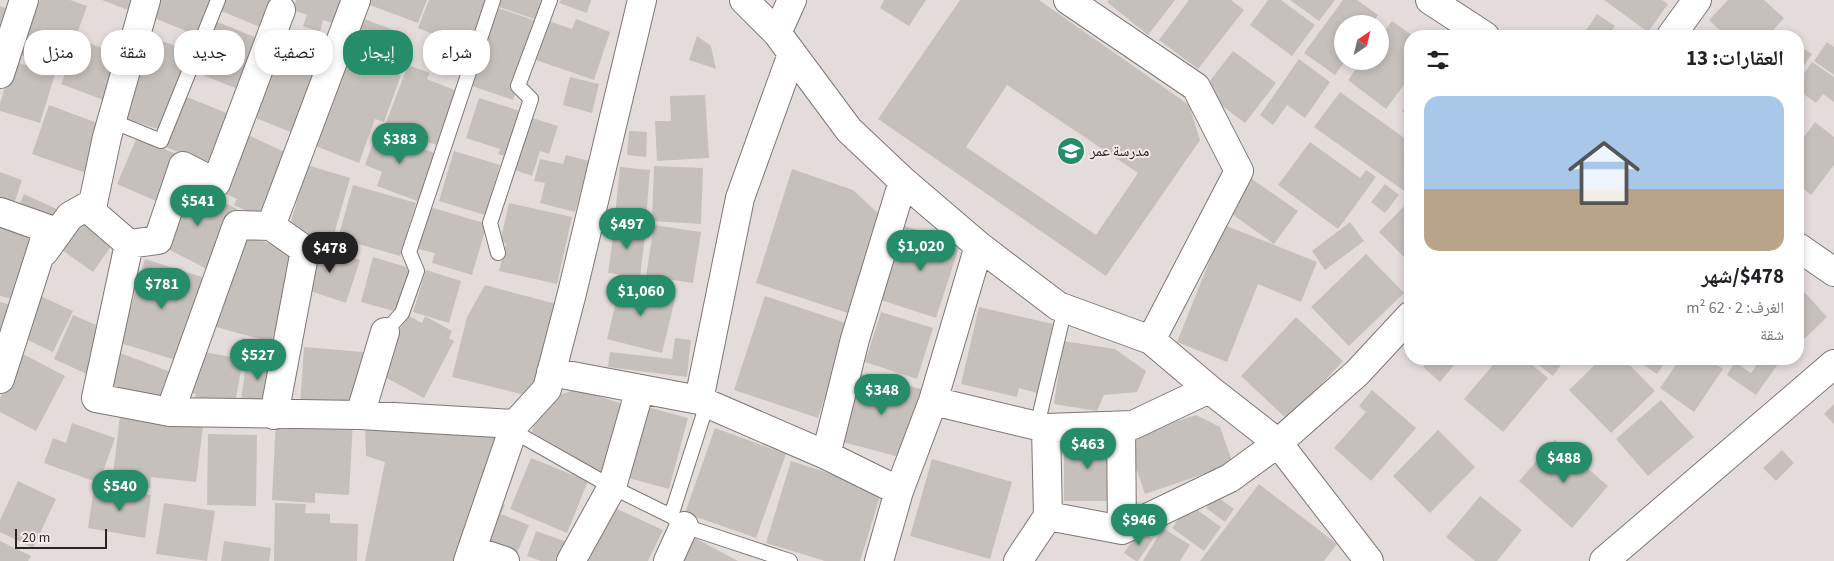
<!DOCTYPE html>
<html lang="ar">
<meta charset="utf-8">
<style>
body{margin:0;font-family:"Source Sans 3","Noto Naskh Arabic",sans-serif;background:#f2f2f2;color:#202124;direction:rtl;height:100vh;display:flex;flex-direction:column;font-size:19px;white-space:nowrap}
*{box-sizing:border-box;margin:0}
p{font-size:16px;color:#757577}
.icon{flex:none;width:28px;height:28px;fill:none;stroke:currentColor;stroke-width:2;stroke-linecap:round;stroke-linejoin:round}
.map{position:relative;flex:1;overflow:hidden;direction:ltr}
.drawer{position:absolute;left:1404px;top:30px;width:400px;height:335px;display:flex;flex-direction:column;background:#fff;border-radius:20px;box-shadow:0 2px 8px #0003;direction:rtl}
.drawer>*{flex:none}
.top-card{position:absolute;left:15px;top:30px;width:475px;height:45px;direction:rtl;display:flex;gap:10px}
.needle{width:32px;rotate:35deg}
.tools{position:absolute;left:1334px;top:15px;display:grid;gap:10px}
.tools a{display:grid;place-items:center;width:55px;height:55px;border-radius:50%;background:#fff;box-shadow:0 2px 8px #0003;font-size:25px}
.scale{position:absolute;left:15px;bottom:12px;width:92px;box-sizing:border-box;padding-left:5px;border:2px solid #282524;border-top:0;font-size:14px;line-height:18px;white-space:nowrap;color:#282524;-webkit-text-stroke:4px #f2e9e8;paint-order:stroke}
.price{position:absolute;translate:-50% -42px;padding:0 11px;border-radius:18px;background:#268d6a;color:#fff;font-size:16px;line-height:32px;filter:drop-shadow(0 1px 2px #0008)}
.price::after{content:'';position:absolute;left:50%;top:30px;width:15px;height:11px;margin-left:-8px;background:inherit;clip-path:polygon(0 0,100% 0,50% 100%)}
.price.active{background:#222;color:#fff}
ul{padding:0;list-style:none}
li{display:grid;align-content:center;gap:10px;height:265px;padding:0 20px}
li span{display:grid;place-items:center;height:155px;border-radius:15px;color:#555}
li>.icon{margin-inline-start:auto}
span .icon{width:90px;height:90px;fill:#fffc;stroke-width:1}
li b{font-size:21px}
h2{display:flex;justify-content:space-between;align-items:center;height:60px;padding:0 20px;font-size:21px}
.tag{padding:0 18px;border-radius:20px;background:#fff;box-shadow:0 2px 8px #0003;font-size:18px;line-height:45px}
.tag.active{background:#268d6a;color:#fff}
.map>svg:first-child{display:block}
</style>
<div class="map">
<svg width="1834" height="561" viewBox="0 0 1834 561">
<rect width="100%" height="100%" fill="#e4dcdb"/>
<!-- building -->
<path fill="#c6c0bc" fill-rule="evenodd" d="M40,0H70L87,6L64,70L21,55Z
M102,0H132L128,10Z
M157,0H216L200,37L150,16Z
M224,0H282L269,31L219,10Z
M296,0H350L341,26L323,20L320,32L303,26L307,15L293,10Z
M368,0H427L418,23L367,4Z
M429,0H490L471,49L418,28Z
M494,0H547L540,21L493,5Z
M561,0H591L587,13L559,3Z
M884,0H926L909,26L880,8Z
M960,0H1039L1189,105L1200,140L1106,276L878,119ZM1007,85L1138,173L1096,235L966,147Z
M1109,0H1175L1148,35L1107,2Z
M1189,0H1231L1244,10L1198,69L1159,40Z
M1268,0H1281L1315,25L1292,56L1250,25Z
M1290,0H1335L1319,21Z
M1343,0H1357L1378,15L1372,24H1342V61H1345L1335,75L1304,53Z
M1604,0H1662L1668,4L1648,32Z
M1728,0H1764L1784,18L1768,36H1726L1709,20Z
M0,6L12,10L0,42Z
M493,6L539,22L513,100L466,84Z
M1597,14L1615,26L1608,36H1582Z
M359,17L406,35L395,62L370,52L366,59L346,51Z
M576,19L610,32L594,80L536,60L549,21L572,29Z
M215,21L265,41L245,92L195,72Z
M1392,21L1413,36H1410V77L1386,109L1348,80L1362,61H1380V37Z
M146,36L192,51L164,131L118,116Z
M697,36L711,46L716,69L689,60Z
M79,39L126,58L109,102L61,84Z
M1827,42L1834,47V75L1814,61Z
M280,43L327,61L298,135L251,116Z
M1798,45L1812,54L1798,74Z
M1233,51L1276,83L1245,123L1202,91Z
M346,55L401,75L384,122L375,119L359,163L313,145Z
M1299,59L1330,82L1305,118L1287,105L1273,125L1260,115Z
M12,61L55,74L40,123L0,111V104Z
M1812,62L1834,77V102L1823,94L1816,103L1798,90V82Z
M408,65L430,73L427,79L457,91L436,145L385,125Z
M570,77L599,84L592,113L563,105Z
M1340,92L1410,142V188L1407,193L1314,127Z
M182,95L229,114L209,164L163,146Z
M705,95L709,158L657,161L655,121H671L670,96Z
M479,98L523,112L508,157L498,154L500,149L466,138Z
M1410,100V118L1402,111Z
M49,105L103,125L86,173L32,154Z
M529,117L558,126L549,154L540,151L532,176L512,169Z
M1815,122L1834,137V165L1811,195L1798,184V145Z
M379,126L398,132L396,139L437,154L420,202L377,186L382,172L365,165Z
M629,131L647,132L646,157L627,155Z
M244,133L289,154L259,217L234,205L237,199L218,190Z
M137,137L183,157L163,204L117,184Z
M1310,142L1360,178L1366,170L1376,177L1338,229L1278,185Z
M454,151L500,165L485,215L439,201Z
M566,155L589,161L575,212L540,203L545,183L534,181L540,159L563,164Z
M307,165L350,178L331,245L288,232Z
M654,166L703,168L701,224L652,221Z
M620,167L650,170L646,219L615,216Z
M792,169L853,190L882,217L851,314L756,283Z
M0,172L22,180L12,210L0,206Z
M1252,179L1298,211L1274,244L1229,212Z
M1385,184L1399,195L1385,213L1371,202Z
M188,185L237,209L207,269L158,244Z
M353,185L416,203L400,256L338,238Z
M24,194L61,211L52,229L16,212Z
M1410,200V263L1379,232Z
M509,203L572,217L557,284L499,271L506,243L500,242Z
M430,207L487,224L472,275L432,263L435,253L418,249Z
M80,218L114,242L93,272L59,248Z
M0,219L36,229L16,300L0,296Z
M1350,222L1364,241L1325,270L1312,251Z
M615,223L646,228L640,277L608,273Z
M654,225L701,232L693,283L646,276Z
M1224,225L1317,262L1301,302L1258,284L1227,362L1177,342Z
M905,226L960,244L936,318L881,300Z
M245,236L298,252L271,342L205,324Z
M315,245L360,260L346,303L301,288Z
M1366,254L1404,293L1349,346L1311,307Z
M373,257L413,269L401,313L361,302Z
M145,259L205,278L179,361L120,343Z
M426,270L461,281L449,323L413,312Z
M621,281L676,295L662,353L607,339Z
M485,285L560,305L545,365L525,395L452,377L467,317Z
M1798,285L1827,317L1798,345Z
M34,293L73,311L53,352L15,334Z
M765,296L849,324L818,418L734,390Z
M0,302L15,306L0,352Z
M979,307L1053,324L1037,393L1019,388L1017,397L961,384Z
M881,312L933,328L917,379L865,362Z
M73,315L108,330L89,375L54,359Z
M407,315L422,323L425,316L452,331L449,338L454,341L424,398L377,373Z
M1296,317L1343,361L1288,420L1241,376Z
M675,338L691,340L687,377L608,367L610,352L672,359Z
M1063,341L1115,349L1146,371L1137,392L1104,395L1097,411L1054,404Z
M304,347L363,352L358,412L300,406Z
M193,350L243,359L235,403L194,407L196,394L186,392Z
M115,351L176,374L166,402L139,392L136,401L102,389Z
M248,351L277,356L268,411L240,407Z
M23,354L65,376L36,431L0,412V398Z
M1430,359H1459L1440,382L1423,367Z
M1498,359H1525L1548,378L1503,432L1464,399Z
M1531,359H1559L1563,362L1553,376Z
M1601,359H1624L1655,391L1611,433L1569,390Z
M1635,359H1677L1673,365L1666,361L1657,374Z
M1680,359H1709L1723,369L1694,412L1660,388Z
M1761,359H1771L1778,364L1756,395L1727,375L1735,362L1751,373Z
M861,374L921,389L903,458L843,442Z
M576,389L623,404L604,474L532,432L537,412L555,397Z
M1372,390L1416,428L1371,481L1334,448L1366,412L1359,406Z
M1661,400L1694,437L1648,476L1616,439Z
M1834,404V424L1824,414Z
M644,406L688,418L669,489L625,477Z
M1196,415L1220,427L1233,464L1145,494L1126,438Z
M120,416L203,426L196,482L151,477L150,488L112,483Z
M276,417L353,421L349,495L315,493V503L272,500Z
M72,423L115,438L99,483L44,463L53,438L66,443Z
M365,428L502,434L455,561H365L385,462L366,456Z
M715,428L786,454L756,538L685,513Z
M1438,430L1475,467L1430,513L1393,476Z
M208,434L257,435L256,506L207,505Z
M1064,439H1111L1112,501H1064Z
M1555,440L1608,486L1572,528L1519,481Z
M1782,450L1794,463L1776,481L1763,468Z
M531,458L588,481L567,533L510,509Z
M932,459L1012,482L990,559L910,536Z
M791,461L882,490L860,561H825L766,543Z
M18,481L56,499L33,548L0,532V520Z
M1259,484L1337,544L1324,561H1200Z
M94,487L151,495L145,538L88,528Z
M1215,495L1234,509L1225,522L1206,508Z
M1480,496L1522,530L1497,561H1475L1446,537Z
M164,503L215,511L207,561L156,554Z
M275,503L306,504L305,513L330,514V523L358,524L357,561H274Z
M500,503L505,505L501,514L529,525L515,558L483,545Z
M1189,504L1221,527L1204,551L1172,528Z
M613,507L663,530L648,561H588Z
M1163,528L1190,545L1180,561H1143Z
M1140,530L1153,539L1138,561H1136L1124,553Z
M536,531L567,542L560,561H541L527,556Z
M693,537L738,561H681Z
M0,541L31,556L28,561H0Z
M224,541L271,548L269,561H221Z"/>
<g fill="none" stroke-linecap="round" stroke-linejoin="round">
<!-- service casing -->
<g stroke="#7e7675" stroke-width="16">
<path id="service" d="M112,121L161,141L218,0
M498,253L490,223L531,99L518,86L550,0
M385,332L402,313L417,271L409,252L493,0
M1037,426L1065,308
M513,431L612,487L671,516L684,526L790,561
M671,516L707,404"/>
</g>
<!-- minor casing -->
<g stroke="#7e7675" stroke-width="30">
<path id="minor" d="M146,0L107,137L93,203V213L129,244L96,398L170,412L360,415L515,424L547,389L572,293L642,0
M744,0L777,33L849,130L903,181L979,246L1058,306L1151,340L1209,389L1278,443L1369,561
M1068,0L1196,87L1239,171L1151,340
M1430,0L1485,36
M777,33L792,0
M1671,36L1697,0
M0,74L24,0
M0,212L48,229L0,379
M271,226L305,250L274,415
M129,244L158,240L183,166L216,183L281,10
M1798,247L1834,272
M44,252L70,216L93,203
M551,372L699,400L740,198L792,54
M699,400L826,455L899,491
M933,401L1046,428L1048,516L1018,561
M170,412L237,225L271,226L356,0
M360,415L385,332
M1121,426L1122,530
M1046,428L1133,425L1209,389
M826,455L855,339L903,181
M1048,516L1122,530L1230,478L1278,443L1357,373L1410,316
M472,550L505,561
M468,561L515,424
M571,561L612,487L640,389
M668,561L684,526
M879,561L899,491L933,401L979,246"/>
</g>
<!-- tertiary casing -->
<g stroke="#7e7675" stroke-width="30">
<path id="tertiary" d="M1604,561L1834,364"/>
</g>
<!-- service -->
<use href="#service" stroke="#fff" stroke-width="14"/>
<!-- minor -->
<use href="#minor" stroke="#fff" stroke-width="28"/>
<!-- tertiary -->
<use href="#tertiary" stroke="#fff" stroke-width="28"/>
</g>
<!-- icons -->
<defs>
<g id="school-disc" transform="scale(1.4375)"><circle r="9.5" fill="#268d6a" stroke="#f2e9e8"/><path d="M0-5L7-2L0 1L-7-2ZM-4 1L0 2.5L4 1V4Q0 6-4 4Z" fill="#fff"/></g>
</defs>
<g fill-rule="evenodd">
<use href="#school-disc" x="1071" y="151"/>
</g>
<g text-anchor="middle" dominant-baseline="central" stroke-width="4" stroke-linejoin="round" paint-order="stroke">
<!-- poi labels -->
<g font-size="15" fill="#282524" stroke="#f2e9e8" text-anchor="start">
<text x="1090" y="151">مدرسة عمر</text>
</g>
</g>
</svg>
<div class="tools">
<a><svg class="needle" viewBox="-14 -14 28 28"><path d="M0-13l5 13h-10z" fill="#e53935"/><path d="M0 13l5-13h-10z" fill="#757577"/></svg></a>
</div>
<div class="scale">20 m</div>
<b class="price" style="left:400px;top:165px">$383</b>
<b class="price" style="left:198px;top:227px">$541</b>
<b class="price" style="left:627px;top:250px">$497</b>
<b class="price" style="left:921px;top:272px">$1,020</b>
<b class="price active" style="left:330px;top:274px">$478</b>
<b class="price" style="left:162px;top:310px">$781</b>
<b class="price" style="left:641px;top:317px">$1,060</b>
<b class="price" style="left:258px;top:381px">$527</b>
<b class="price" style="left:882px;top:416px">$348</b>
<b class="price" style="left:1088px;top:470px">$463</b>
<b class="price" style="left:1564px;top:484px">$488</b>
<b class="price" style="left:120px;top:512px">$540</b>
<b class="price" style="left:1139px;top:546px">$946</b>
<div class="top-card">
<a class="tag">شراء</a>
<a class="tag active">إيجار</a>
<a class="tag">تصفية</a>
<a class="tag">جديد</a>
<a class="tag">شقة</a>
<a class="tag">منزل</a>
</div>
<section class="drawer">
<h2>العقارات: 13<svg class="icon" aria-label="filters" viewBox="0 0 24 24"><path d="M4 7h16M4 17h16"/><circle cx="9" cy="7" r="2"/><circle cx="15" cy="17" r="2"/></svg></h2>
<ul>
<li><span style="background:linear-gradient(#a9c7e8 60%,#b9a48a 0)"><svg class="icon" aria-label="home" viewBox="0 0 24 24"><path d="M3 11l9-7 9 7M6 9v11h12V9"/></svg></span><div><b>$478/شهر</b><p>الغرف: 2 · 62 m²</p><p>شقة</p></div></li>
</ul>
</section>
</div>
